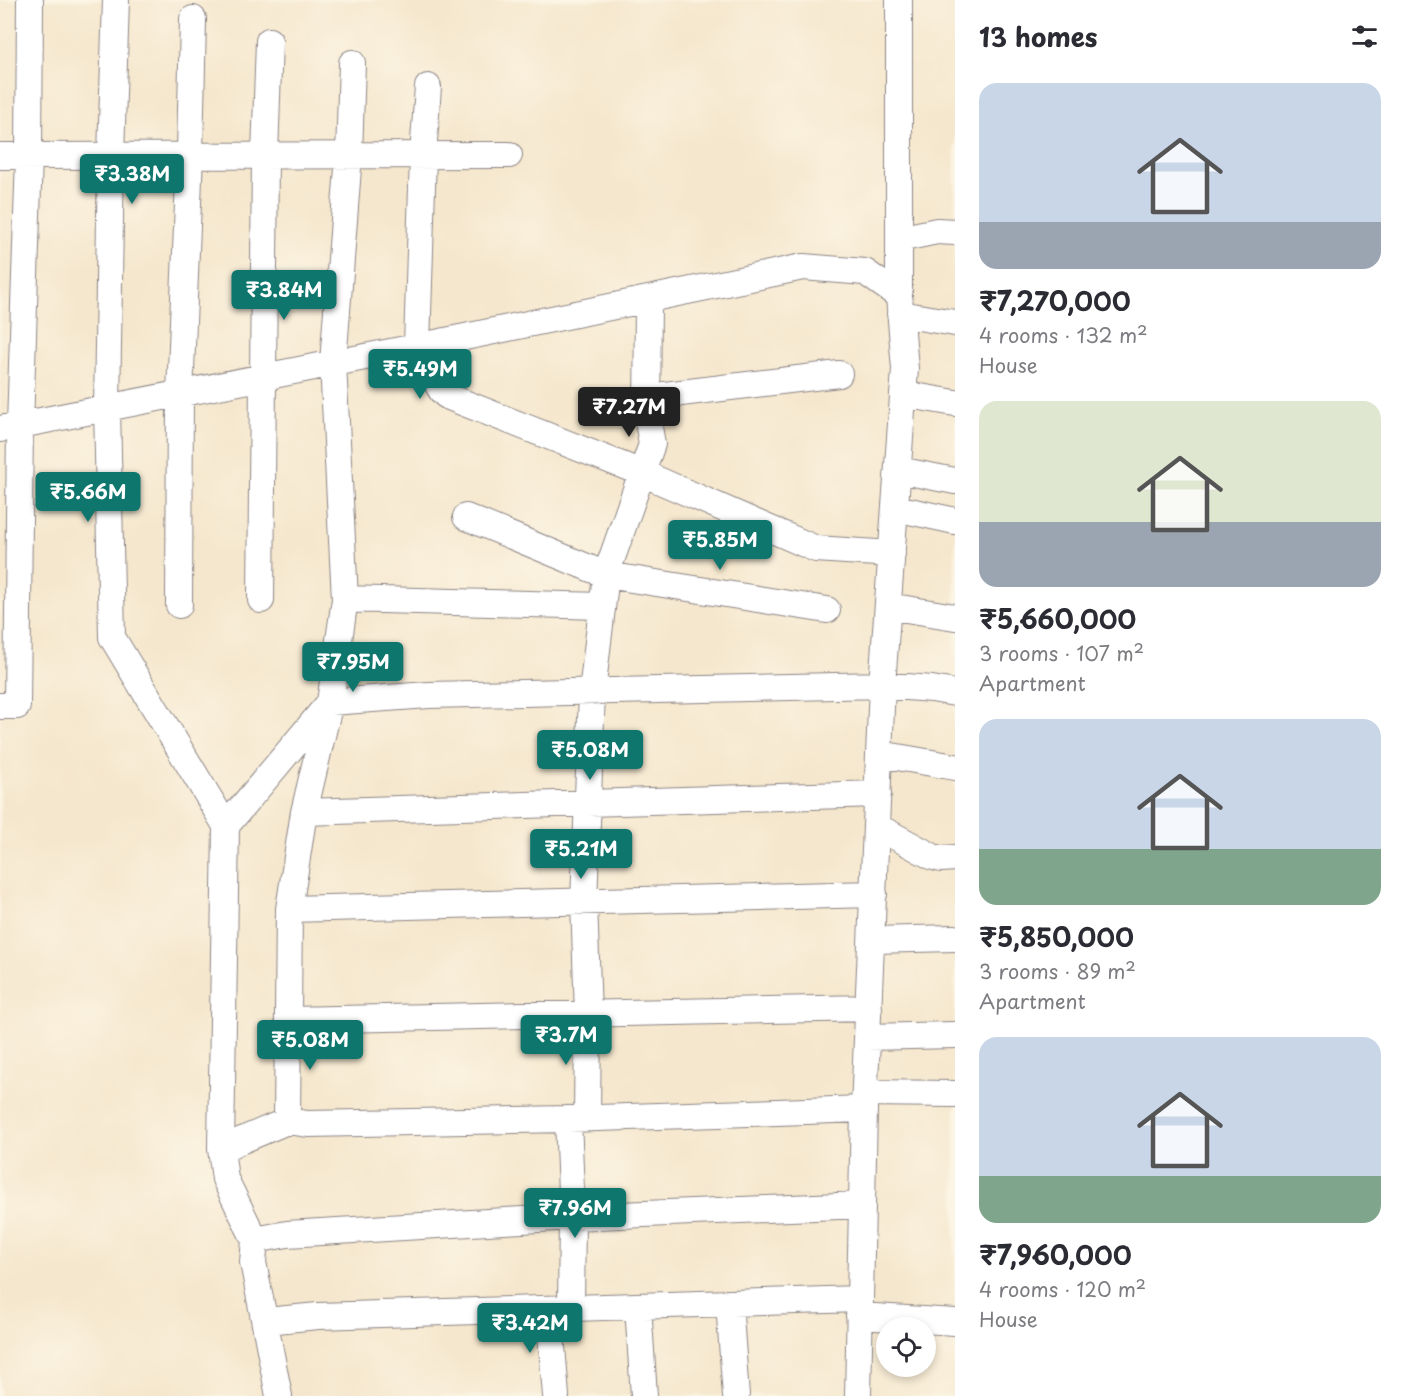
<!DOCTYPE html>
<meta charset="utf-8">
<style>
body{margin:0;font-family:"Playpen Sans",sans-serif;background:#f7f7f7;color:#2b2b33;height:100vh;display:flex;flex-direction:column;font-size:22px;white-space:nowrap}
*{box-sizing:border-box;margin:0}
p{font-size:20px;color:#7c7c81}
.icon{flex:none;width:33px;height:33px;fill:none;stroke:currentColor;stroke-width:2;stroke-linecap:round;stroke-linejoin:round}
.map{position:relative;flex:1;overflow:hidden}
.sheet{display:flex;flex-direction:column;background:#fff;width:450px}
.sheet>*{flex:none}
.buttons{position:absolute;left:876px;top:1317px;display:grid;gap:12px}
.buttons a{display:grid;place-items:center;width:60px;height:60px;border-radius:50%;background:#fff;box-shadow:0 3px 9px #0003;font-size:30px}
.price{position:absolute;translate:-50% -51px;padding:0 14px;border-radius:6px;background:#0f766e;color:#fff;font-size:20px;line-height:39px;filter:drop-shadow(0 2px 3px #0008)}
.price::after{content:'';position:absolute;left:50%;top:36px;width:18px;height:14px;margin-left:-9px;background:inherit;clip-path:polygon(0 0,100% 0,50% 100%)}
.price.selected{background:#222;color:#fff}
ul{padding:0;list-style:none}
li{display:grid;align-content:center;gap:12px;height:318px;padding:0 24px}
li span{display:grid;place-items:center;height:186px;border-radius:18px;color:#555}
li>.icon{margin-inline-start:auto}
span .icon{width:108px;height:108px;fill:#fffc;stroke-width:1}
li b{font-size:26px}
h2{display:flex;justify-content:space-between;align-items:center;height:72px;padding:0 24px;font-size:26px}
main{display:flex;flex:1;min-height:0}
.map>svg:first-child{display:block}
</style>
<main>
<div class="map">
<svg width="955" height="1396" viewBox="0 0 955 1396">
<rect width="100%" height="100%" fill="#fcf5e5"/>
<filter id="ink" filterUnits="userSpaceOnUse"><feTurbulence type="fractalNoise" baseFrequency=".0167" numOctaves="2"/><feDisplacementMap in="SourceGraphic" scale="12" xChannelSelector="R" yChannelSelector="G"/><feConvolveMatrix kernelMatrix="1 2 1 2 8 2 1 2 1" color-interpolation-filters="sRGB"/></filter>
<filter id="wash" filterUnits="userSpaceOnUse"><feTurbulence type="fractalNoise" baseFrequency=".008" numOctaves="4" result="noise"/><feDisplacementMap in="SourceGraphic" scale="24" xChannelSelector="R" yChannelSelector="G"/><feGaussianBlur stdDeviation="1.35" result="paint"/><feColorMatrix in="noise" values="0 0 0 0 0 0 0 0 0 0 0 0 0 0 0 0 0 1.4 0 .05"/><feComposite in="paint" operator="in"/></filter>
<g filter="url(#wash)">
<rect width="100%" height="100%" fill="#f5e7cd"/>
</g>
<g filter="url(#ink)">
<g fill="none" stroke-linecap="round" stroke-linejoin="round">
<!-- minor casing -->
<g stroke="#8c8484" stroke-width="28">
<path id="minor" d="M116,0L111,155L107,408L112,637L226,826L330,702L429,695L882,685L932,689L955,693
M0,156L509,155
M899,239L937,231L955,232
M899,298V0
M900,314L955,323
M431,344C434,361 432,389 449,397L642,473L816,549L892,554
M417,346L423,155L428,87
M903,394L955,403
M648,397L839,374
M0,429L431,344L803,267L865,272L899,296L905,369L882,685L864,1109L858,1396
M898,470L955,481
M896,508L955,521
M466,517L606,575L827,610
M345,599L602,606
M261,600L265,155L269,41
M179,605L180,394L190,155L193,19
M888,606L955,617
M0,706H17L20,425L29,156L30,0
M880,754L955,767
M304,812L878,794
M876,826L933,857L941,859L955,858
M289,909L874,894
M872,940L955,938
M289,1020L869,1008
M867,1037L955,1035
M865,1093L955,1094
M587,1118L588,1014L584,902L592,692L606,575L652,444L647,416L648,300
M568,1119L572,1217L571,1308
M287,1121L289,909L304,812L330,702L345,599L333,363L349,155L352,63
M221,1149L226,826
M255,1240L287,1234L572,1217L862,1205
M729,1303L736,1396
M638,1306L644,1396
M549,1309L556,1396
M859,1316L955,1322
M266,1321L318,1316L859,1299
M279,1396L253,1262L255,1240L225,1179L221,1149L287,1121L308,1124L568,1119L864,1109"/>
</g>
<!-- minor -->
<use href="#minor" stroke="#fff" stroke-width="26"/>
</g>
</g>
</svg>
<div class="buttons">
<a><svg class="icon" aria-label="locate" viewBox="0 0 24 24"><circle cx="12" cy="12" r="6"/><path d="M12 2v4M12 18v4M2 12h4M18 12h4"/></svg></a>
</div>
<b class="price" style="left:132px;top:205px">₹3.38M</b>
<b class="price" style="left:284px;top:321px">₹3.84M</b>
<b class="price" style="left:420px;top:400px">₹5.49M</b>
<b class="price selected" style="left:629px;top:438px">₹7.27M</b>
<b class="price" style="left:88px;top:523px">₹5.66M</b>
<b class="price" style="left:720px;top:571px">₹5.85M</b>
<b class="price" style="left:353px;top:693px">₹7.95M</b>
<b class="price" style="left:590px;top:781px">₹5.08M</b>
<b class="price" style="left:581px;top:880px">₹5.21M</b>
<b class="price" style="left:566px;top:1066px">₹3.7M</b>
<b class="price" style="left:310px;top:1071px">₹5.08M</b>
<b class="price" style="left:575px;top:1239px">₹7.96M</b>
<b class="price" style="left:530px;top:1354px">₹3.42M</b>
</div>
<section class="sheet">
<h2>13 homes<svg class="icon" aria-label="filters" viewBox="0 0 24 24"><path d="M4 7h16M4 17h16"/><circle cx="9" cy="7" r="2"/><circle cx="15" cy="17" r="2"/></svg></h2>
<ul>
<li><span style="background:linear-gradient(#c9d6e8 75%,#9aa5b1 0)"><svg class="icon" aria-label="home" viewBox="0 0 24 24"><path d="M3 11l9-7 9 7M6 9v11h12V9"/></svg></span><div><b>₹7,270,000</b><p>4 rooms · 132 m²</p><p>House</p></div></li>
<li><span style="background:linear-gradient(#dfe7d0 65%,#9aa5b1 0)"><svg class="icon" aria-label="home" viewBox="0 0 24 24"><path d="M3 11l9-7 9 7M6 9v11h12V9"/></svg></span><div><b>₹5,660,000</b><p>3 rooms · 107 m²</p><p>Apartment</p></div></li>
<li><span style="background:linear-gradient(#c9d6e8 70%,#7fa58c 0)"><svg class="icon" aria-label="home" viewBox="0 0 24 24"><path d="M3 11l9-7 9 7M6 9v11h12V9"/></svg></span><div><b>₹5,850,000</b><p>3 rooms · 89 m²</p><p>Apartment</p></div></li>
<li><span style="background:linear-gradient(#c9d6e8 75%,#7fa58c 0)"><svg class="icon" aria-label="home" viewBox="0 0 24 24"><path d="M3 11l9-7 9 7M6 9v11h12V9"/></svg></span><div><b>₹7,960,000</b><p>4 rooms · 120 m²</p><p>House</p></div></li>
</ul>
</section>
</main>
